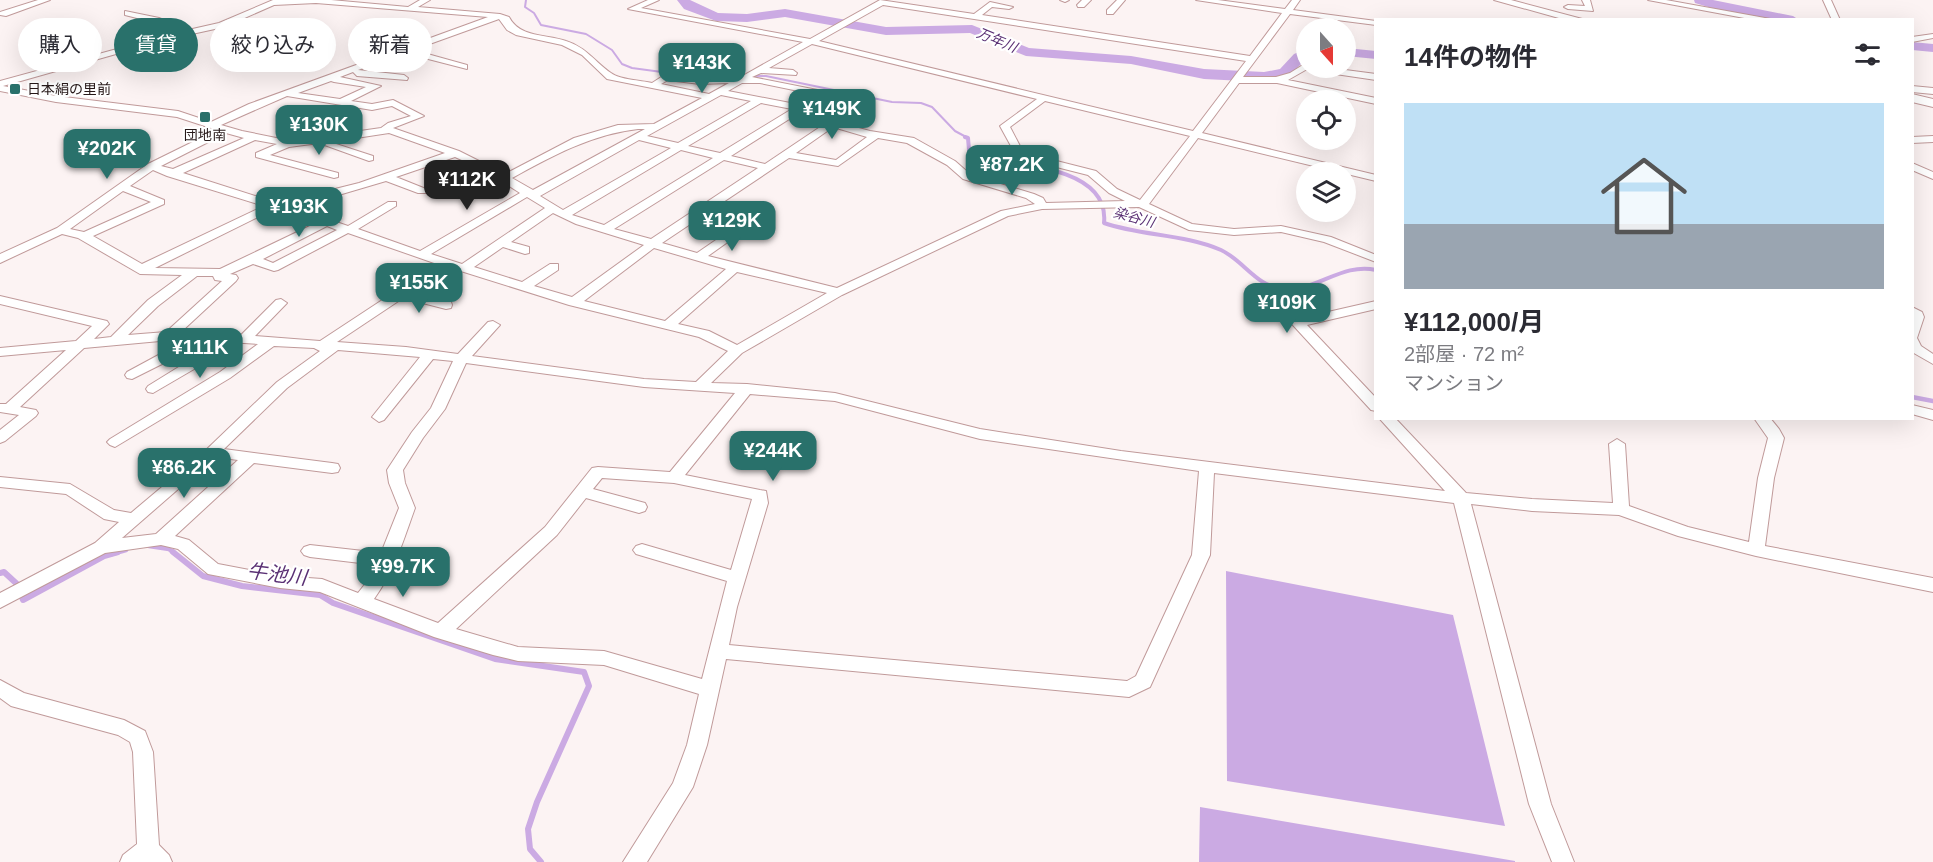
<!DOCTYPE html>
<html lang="ja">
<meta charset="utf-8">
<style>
body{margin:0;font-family:Arial,"Noto Sans JP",sans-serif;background:#f7f7f7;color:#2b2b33;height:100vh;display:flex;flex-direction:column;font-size:22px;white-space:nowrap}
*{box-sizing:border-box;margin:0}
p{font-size:20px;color:#7c7c81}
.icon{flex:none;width:33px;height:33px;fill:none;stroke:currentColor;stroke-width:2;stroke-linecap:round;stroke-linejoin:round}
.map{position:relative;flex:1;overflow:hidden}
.sheet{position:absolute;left:1374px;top:18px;width:540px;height:402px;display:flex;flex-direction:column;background:#fff;border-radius:0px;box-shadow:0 6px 24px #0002}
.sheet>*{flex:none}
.banner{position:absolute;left:18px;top:18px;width:570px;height:54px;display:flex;gap:12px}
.needle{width:39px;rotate:159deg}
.fabs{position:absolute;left:1296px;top:18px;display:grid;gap:12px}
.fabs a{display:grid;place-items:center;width:60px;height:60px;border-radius:50%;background:#fff;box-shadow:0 6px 24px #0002;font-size:30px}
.price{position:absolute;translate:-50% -51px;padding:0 14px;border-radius:12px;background:#29716b;color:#fff;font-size:20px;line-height:39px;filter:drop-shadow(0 2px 3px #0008)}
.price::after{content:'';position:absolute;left:50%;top:36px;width:18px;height:14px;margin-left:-9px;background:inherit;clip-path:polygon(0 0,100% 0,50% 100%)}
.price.current{background:#222;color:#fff}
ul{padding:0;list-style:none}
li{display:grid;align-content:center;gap:12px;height:318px;padding:0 30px}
li span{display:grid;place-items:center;height:186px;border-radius:0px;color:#555}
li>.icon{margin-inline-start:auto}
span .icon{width:108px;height:108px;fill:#fffc;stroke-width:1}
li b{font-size:26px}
h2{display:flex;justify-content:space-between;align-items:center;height:72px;padding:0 30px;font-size:26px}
.tag{padding:0 21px;border-radius:27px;background:#fff;box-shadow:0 6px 24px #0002;font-size:21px;line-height:54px}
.tag.current{background:#29716b;color:#fff}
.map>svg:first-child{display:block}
</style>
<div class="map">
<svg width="1933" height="862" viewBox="0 0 1933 862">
<rect width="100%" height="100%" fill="#fcf3f3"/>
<!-- water -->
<path fill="#cbaae3" d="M1226,571L1453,615L1505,826L1227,781Z
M1200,807L1515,861V862H1199Z"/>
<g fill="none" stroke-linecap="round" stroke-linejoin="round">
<!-- stream-far3 -->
<path stroke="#cbaae3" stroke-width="2" d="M526,0L525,7L534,13L541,25L586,34L612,50L622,64L632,68L684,75L766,76L892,102L921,103L932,107L955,131L968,138"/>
<!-- stream-far2 -->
<path stroke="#cbaae3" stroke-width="4" d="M965,137L968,138L969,150L976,159C1015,164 1110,166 1104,223C1142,236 1184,234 1221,250C1243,260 1257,287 1283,289C1316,292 1342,262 1376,270"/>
<!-- stream-far1 -->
<path stroke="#cbaae3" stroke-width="4.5" d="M1912,397L1933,401
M149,546L169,549L175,554
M112,554L126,550"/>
<!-- stream -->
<path stroke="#cbaae3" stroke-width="6" d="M173,552L203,576L242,586L320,595L333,603L495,659L584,672L589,686L537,802L528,829L530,849L541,862
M0,573L4,572L17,584L23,600L104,556L118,552"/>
<!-- river -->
<path fill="#cbaae3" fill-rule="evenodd" d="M677,0H690L718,13L747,14L785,9L886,27L972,25L1029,48L1131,56L1204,69L1264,72L1280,69L1294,54L1306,49V59L1290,75L1264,82L1204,79L1131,64L1026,56L970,33L886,35L785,17L747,22L716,21L684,9Z
M1694,0H1713L1793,16L1799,20C1763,20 1730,14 1695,3Z
M1912,42L1933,44V52L1912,50Z
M1346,48L1376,51V59L1346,56Z"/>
<!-- minor casing -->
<g stroke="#c09a9a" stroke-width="2">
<path id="minor" d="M38,0H50L6,16L0,15V12Z
M273,0H331L408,7L420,0H430L418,7L500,14L509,17C520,38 546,34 566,41C586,47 595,62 611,73C620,80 640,80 652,83L666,74L700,78H739L803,42L628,9L648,0H659L641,8L810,39L880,0L974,14L990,2L1013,7L1009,9L992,7L982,15L1250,56L1282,13L1196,0H1218L1285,9L1292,0H1300L1293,10L1376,21V25L1290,14L1243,77H1276L1290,73L1306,63V68H1309L1288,80L1376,98V104L1277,83H1239L1202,133L1376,175V181L1198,138L1149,204L1192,224L1234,229L1281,226L1331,237L1376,255V262L1324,242L1281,232L1234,235L1189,230L1139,207L1042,209L1008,216L842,295L742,353L711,383L747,384L835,393L980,429L1121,451L1445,491L1379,418H1395L1466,493L1532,499L1613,503L1609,444L1617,439L1625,444L1629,506L1688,527L1749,542L1758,478L1768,438L1754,418H1770L1779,429L1784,438L1774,478L1765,546L1933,578V592L1756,556L1678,536L1619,515L1532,511L1471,504L1551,804L1574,862H1552L1529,804L1454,503L1214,473L1210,555L1150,687L1129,697L726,659L707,745L693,787L647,862H623L673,783L687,745L699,694L604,665L518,661L493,655L434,637L320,592L280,588L208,574L178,549L161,545L105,553L0,608V593L95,543L119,522L104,519L66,494L0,487V477L70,484L114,510L131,513L207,449L277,382L320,351L314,348L274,346L230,378L115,447L110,445L107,442L110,439L220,372L258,344L228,342L204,358L201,365L153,393L148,392L146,389L148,386L190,360L193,353L211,341L185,340L174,358L132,379L127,378L125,375L127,372L164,352L171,340L84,348L20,407L36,410L38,413L36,416L5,441L0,443V430L19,415L0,412V404H6L66,350L0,356V348L76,341L92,326L0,304V296L107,321L109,324L94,339L111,337L148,300L182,275L140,274L78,238L62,234L0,263V254L57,228L148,164L217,130L177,117L56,102L0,91V81L179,32L153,22L125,15V11L159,18L188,30L219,23ZM316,3L488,17L249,104L211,122L178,111L56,96L3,86L169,39L224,27L274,5ZM883,5L1246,61L1193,131L819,41ZM499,19L507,30L516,35L562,45L582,55L607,79L702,98L654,124L618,125L574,138L505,174L459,151L393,128L424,116L393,100L372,104L351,101L381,86L340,77L353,72L357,76L407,80L408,78L404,75L358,70L405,53L467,69V65L413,50ZM812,44L1037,99L1000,126L1017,157L1088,175L1109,193L1125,201L1046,203L1043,198L1034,194L971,175L955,161L914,138L870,131L840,123L868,104V100L752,77L761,73L796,75L797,73L793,70L769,68ZM668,80L700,84L729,83L709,94L661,84ZM331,81L334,82L366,87L340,99L298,93ZM742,83H760L857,103L842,113L728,91ZM721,95L751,101L678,143L647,136ZM287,96L372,110L392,106L411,116L388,123L381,128L291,141L242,131L221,125ZM1045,101L1190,136L1140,200L1117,189L1096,171L1025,153L1022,150L1010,127ZM761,103L792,109L720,153L688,146ZM802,111L835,117L765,164L731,156ZM833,127L867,137L836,160L796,153ZM638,129H645L533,190L512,178C552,156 592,134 638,129ZM226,133L244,138L173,169L161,166ZM389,133L445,153L359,183L335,189L293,208L183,173L255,140L277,144L256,153V157L334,178L338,177V173L270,155L289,147L319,143L369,161L373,160V156L330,142ZM878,138L907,143L947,165L963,179L1026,198L1035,204L1001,211L837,288L708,256L753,224V220H745L697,253L662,243L789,158L838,166ZM639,140L671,148L563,210L540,196ZM681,150L713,158L604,225L572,215ZM455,157L484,170L520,193L420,251L358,229L396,206V202H388L348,226L304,211L342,194L386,181L418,193H426V189L396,177ZM724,160L758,168L651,239L614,229ZM153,170L167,176L264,206L142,264L93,236L164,204V200L130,186ZM123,191L151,202L84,232L70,229ZM527,197L545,208L462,264L431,254ZM274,209L316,223L220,269L155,268ZM553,213L576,224L644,245L572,297L534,286L558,270V264H550L522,282L474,267L503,247L525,254L529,253V247L511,242ZM327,226L337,230L273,263L263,259ZM348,233L437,264L320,341L255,336L287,303L281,299L276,300L241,335L181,332L236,281L238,278L236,275L230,274L253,264L274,271L278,270ZM654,248L726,269L665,321L584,301ZM448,267L569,305L699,337L728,351L696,382L644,379L472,356L500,325L493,321L488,322L458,354L406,347L337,342L403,298L446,309L451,308L452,305L451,302L411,292ZM737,272L827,293L737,345L709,331L678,324ZM197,276H213L215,280L222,281L166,332L128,335L158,306ZM338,350L420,357L372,417L379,422L384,420L433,359L453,361L431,408L412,432L387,470L389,483L399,508L381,553L310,545L304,547L301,551L304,555L310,557L377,565L373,574L358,593L322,579L280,576L218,564L189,540L175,536L254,463L332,473L338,472L340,468L338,464L332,463L224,449L287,388ZM466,363L644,387L735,393L670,472L598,467L592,468L545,527L438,623L374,599C395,570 403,541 415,508L405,483L403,470L423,438L445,409ZM750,394L835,401L980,439L1199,471L1192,555L1136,676L1127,681L729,645L737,607L768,503L766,491L760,490L685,475ZM215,457L238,460L156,534L122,538ZM602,478L674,483L752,499L731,570L642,544L636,546L633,550L636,554L727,581L702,679L604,651L518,647L456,629L557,535L586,498L639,513L645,511L647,507L645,503L593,489Z
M1060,0H1069L1065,2Z
M1082,0H1091L1084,7H1078L1077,5Z
M1117,0H1125L1113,14H1107V10Z
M1582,0H1590L1593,11L1568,9L1564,7L1568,5L1585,6Z
M1648,0H1666L1776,20H1755Z
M1823,0H1831L1840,20H1832Z
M1933,34V38L1912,42V37Z
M1311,68H1330L1376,74V80L1315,71Z
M1912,86L1933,88V94L1912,92Z
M1933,136V142L1912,143V137Z
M1912,163L1933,172V179L1912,170Z
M1376,301V309L1307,325L1376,398V411L1371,410L1291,323L1293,320Z
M1912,307L1922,312L1924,317L1917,338L1921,346L1933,354V364L1912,352Z
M1912,405L1933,410V420L1912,414Z
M0,680L24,693L124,720L145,731L153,752L159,845L169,855L172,862H120L123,855L137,844L133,752L130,742L118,735L11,706L0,698Z"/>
</g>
<!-- major casing -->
<g stroke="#c09a9a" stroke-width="2">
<path id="major" d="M1494,0H1511L1586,20H1566Z
M1912,94L1933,99V107L1912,102Z"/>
</g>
<!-- minor -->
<use href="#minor" fill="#fff" fill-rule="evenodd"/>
<!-- major -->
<use href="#major" fill="#fff" fill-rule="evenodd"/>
</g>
<!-- markers -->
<g fill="#29716b" stroke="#fff" stroke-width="2">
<rect x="9" y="83" width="12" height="12" rx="3"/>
<rect x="199" y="111" width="12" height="12" rx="3"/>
</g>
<g text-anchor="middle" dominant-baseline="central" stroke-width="4.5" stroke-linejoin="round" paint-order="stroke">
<!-- far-water labels -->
<g font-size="14" font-style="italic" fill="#5a3074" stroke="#fff">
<text transform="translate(997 40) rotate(23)">万年川</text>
<text transform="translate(1134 217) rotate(15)">染谷川</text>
</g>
<!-- far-poi labels -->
<g font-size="14" fill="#271919" stroke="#fff" text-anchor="start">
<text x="27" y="89">日本絹の里前</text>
<text x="205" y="135" text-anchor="middle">団地南</text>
</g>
<!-- near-water labels -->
<g font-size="20" font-style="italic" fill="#5a3074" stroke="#fff">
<text transform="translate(277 574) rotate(7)">牛池川</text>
</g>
</g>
</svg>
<div class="fabs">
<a><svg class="needle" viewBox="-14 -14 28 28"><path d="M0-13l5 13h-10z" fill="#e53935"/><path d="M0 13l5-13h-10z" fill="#7c7c81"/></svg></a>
<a><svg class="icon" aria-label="locate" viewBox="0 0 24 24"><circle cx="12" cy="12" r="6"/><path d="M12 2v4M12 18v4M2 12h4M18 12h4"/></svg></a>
<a><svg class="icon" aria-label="layers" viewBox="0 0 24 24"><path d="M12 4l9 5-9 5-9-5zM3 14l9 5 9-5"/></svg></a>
</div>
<b class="price" style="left:702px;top:94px">¥143K</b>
<b class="price" style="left:832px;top:140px">¥149K</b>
<b class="price" style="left:319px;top:156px">¥130K</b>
<b class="price" style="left:107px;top:180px">¥202K</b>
<b class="price" style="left:1012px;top:196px">¥87.2K</b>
<b class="price current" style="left:467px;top:211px">¥112K</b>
<b class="price" style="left:299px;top:238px">¥193K</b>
<b class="price" style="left:732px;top:252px">¥129K</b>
<b class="price" style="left:419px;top:314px">¥155K</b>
<b class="price" style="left:1287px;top:334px">¥109K</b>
<b class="price" style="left:200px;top:379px">¥111K</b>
<b class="price" style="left:773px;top:482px">¥244K</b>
<b class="price" style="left:184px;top:499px">¥86.2K</b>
<b class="price" style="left:403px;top:598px">¥99.7K</b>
<div class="banner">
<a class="tag">購入</a>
<a class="tag current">賃貸</a>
<a class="tag">絞り込み</a>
<a class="tag">新着</a>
</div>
<section class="sheet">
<h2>14件の物件<svg class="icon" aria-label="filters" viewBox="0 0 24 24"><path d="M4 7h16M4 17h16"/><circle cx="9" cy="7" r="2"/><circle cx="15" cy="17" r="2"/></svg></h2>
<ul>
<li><span style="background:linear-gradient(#bfe0f5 65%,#9aa5b1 0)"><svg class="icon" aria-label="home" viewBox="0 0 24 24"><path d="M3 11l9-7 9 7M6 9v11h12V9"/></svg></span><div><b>¥112,000/月</b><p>2部屋 · 72 m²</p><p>マンション</p></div></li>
</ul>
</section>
</div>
